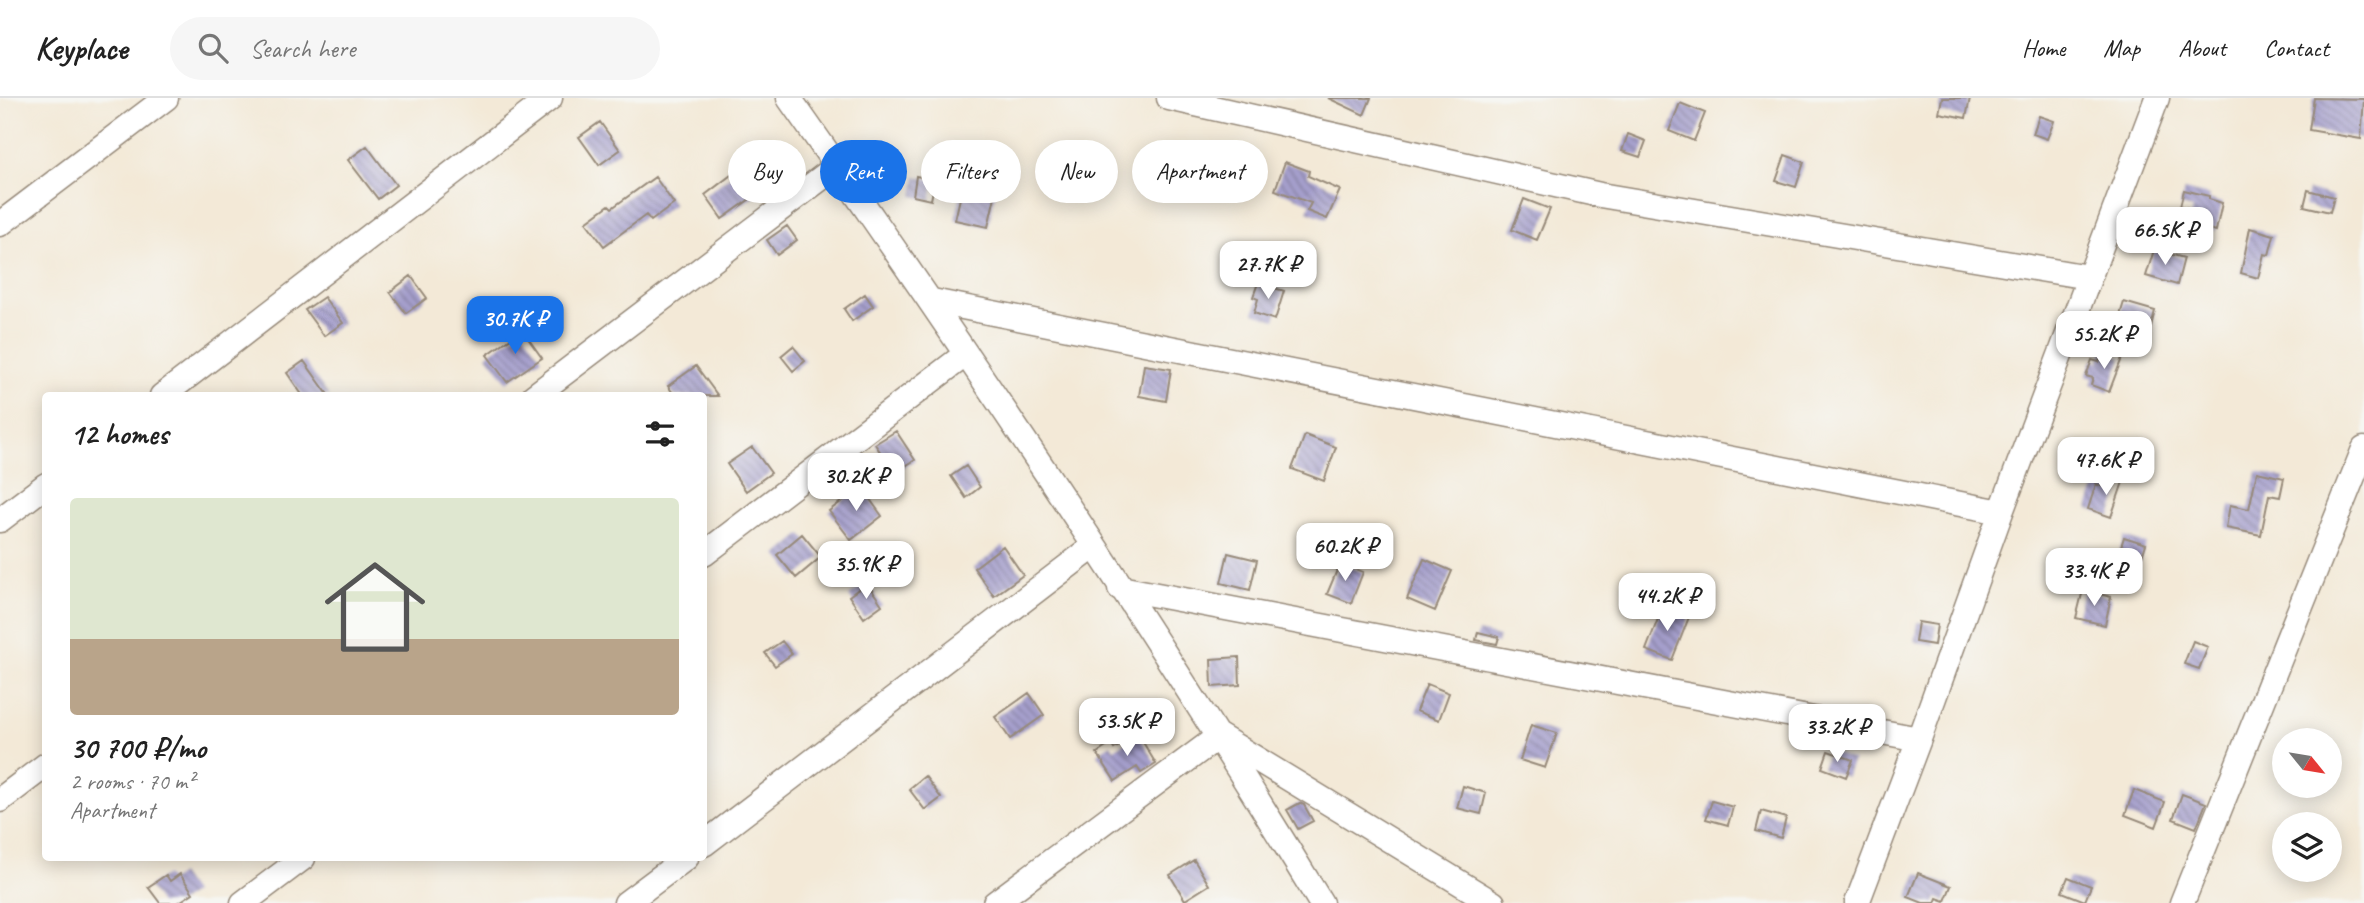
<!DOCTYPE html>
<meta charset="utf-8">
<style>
body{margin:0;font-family:Caveat,sans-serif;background:#f6f6f6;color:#222;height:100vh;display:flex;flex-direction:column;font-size:26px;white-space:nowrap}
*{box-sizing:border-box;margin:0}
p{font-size:23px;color:#767676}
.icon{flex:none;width:38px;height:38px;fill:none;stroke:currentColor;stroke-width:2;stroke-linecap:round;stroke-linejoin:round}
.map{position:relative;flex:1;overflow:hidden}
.panel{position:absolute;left:42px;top:294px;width:665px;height:469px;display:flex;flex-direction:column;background:#fff;border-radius:7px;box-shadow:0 4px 18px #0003}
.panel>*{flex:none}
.top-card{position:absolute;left:728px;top:42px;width:665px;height:63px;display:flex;gap:14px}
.needle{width:46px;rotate:120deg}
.buttons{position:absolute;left:2272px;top:630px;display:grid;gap:14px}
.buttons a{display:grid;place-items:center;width:70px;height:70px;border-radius:50%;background:#fff;box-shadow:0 4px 18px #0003;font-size:35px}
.price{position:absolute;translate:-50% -60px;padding:0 16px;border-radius:14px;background:#fff;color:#222;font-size:23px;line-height:46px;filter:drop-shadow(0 2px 4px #0008)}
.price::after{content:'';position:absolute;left:50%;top:42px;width:21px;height:16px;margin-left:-10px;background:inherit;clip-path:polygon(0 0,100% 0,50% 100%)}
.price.selected{background:#1a73e8;color:#fff}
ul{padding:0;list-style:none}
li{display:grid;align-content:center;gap:14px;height:371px;padding:0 28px}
li span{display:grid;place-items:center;height:217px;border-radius:7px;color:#555}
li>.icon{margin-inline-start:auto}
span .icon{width:126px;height:126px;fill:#fffc;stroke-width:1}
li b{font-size:30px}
h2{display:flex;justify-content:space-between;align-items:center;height:84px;padding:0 28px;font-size:30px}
.chip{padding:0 24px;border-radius:32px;background:#fff;box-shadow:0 4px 18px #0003;font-size:24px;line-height:63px}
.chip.selected{background:#1a73e8;color:#fff}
header{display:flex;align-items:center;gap:42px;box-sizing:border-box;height:98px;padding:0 35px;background:#fff;border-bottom:2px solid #e0e0e0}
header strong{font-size:33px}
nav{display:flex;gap:38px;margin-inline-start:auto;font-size:24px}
.search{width:490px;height:63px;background:#f6f6f6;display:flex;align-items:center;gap:18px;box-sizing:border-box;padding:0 24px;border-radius:38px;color:#767676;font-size:26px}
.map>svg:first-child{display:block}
</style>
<header>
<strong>Keyplace</strong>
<div class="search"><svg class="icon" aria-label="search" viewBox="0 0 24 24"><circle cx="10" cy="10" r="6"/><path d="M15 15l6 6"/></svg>Search here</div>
<nav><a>Home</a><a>Map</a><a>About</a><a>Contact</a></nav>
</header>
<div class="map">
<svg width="2364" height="805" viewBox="0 0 2364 805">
<defs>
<pattern id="building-back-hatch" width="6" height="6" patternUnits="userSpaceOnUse" patternTransform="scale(1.75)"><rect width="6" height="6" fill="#a59fcc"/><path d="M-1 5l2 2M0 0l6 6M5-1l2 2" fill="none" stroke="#8882a5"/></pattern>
</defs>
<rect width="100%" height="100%" fill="#f6f6f2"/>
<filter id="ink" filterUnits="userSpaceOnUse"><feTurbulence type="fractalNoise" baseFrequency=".0143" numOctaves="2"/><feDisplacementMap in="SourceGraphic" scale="14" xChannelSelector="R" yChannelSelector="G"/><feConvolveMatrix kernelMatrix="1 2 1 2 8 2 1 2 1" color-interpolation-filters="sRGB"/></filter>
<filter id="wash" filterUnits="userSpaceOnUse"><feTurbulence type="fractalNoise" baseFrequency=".00686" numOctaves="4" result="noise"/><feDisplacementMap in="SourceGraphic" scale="28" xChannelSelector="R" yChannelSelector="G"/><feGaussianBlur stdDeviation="1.57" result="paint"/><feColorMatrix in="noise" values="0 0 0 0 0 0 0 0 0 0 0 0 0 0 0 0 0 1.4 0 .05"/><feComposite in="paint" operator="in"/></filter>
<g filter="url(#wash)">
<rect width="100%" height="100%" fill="#f3e9d7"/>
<g id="blocks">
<!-- building -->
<path fill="url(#building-back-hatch)" d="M1328,0H1371L1364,17Z
M1942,0H1970L1966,20L1939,15Z
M2314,0L2364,1L2361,41L2309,32Z
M1680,5L1705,15L1694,43L1669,33Z
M2039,18L2054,23L2047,41L2033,36Z
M600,24L620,52L599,67L579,39Z
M1628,36L1646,43L1640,59L1622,53Z
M367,48L396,87L378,101L348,62Z
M1785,57L1804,64L1796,89L1776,83Z
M1285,64L1309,73L1308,78L1340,92L1327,121L1307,113L1311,105L1275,92Z
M739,71L757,96L722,121L705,97Z
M916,78L935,82L931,102L913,98Z
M655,79L674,106L651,123L646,117L604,148L586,124L609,107L612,110Z
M963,87L996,94L988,129L955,122Z
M2184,92L2209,98V101L2222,105L2216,133L2189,126L2192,111L2180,108Z
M2308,92L2334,99L2330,114L2304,108Z
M1524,101L1550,111L1537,142L1512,132Z
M787,128L797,142L777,157L767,142Z
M2250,130L2274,137L2269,157L2264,156L2258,180L2241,175Z
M2154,152L2184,160L2177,187L2146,178Z
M411,178L427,200L406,215L390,194Z
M1258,185L1284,193L1275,222L1254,215L1258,201L1253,199Z
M865,196L873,208L852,223L844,211Z
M324,199L343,225L324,238L305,212Z
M2124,204L2155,213L2149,236L2117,227Z
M522,232L542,260L507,284L487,257Z
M793,248L805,263L793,273L781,258Z
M2103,253L2122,260L2109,294L2091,287L2093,280L2086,278L2092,262L2099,264Z
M304,263L329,298H303L287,275Z
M1144,267L1171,271L1166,303L1139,298Z
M696,268L718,298H675L668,288Z
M896,333L915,362L894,375L875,346Z
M1305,337L1336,349L1324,383L1292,371Z
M752,349L771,375L746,393L727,366Z
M966,368L980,389L966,400L951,378Z
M2257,374L2284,380L2280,399L2269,397L2261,437L2226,430L2230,407L2249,411Z
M2104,378L2123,384L2111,419L2088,411L2096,386L2101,388Z
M861,389L882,418L851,442L829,413Z
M802,436L821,459L796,480L777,457Z
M2124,439L2146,446L2139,468L2117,461Z
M1003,448L1023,477L994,498L974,470Z
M1228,455L1257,462L1250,492L1221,485Z
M1424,461L1452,473L1435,513L1407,501Z
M1340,465L1363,474L1351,505L1327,496Z
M867,485L882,507L864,520L849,498Z
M2083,492L2111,499L2105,527L2076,520Z
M1663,508L1689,519L1672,562L1646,552Z
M1918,524L1937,527L1934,547L1915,544Z
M1478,534L1499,539L1497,546L1476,542Z
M782,543L792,556L775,568L765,555Z
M2193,543L2208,549L2199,571L2184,566Z
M1239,559L1240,587L1212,589L1211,561Z
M1427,586L1449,595L1439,622L1416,613Z
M1029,595L1044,617L1010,641L995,619Z
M1531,627L1557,635L1545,670L1520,662Z
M1138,636L1156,666L1141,675L1137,669L1115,683L1097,655L1111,646L1114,651Z
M1828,653L1853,662L1846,679L1822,670Z
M925,678L941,700L925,712L909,691Z
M1463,688L1486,695L1481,716L1457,710Z
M2134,692L2165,704L2156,729L2125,717Z
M2182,696L2206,705L2196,730L2173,721Z
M1712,703L1733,709L1728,727L1706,721Z
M1300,705L1304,707L1313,723L1298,731L1287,712Z
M1761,713L1786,720L1781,740L1756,733Z
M1194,762L1209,787L1185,802L1170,777Z
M1918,775L1951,788L1945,803L1937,800L1935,805H1923L1908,799Z
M180,776L193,795L178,805H160L148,789L166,777L170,783Z
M2068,779L2091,788L2085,803L2062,794Z"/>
</g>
</g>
<g filter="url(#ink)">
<use href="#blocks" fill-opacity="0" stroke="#978a7a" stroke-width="2"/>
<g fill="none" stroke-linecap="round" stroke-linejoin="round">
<!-- minor casing -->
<g stroke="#978a7a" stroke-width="27">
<path id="minor" d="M789,0C974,263 1154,530 1321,805
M1169,0L1600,97L2088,179
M0,126L166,0
M932,203L2001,414
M162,298L550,0
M534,298L837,68
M0,422L46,387
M704,456L966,256
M1120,490L1919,641
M0,702L46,667
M704,746L1093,449
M243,805L303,760
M626,805L686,760
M995,805L1219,638L1493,805
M1857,805L1919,641L2001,414L2157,0
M2182,805L2364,351"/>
</g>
<!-- minor -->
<use href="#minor" stroke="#fff" stroke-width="24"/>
</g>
</g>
</svg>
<div class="buttons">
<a><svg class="needle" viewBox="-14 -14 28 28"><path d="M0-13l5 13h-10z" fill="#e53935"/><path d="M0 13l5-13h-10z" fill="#767676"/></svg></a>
<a><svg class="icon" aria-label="layers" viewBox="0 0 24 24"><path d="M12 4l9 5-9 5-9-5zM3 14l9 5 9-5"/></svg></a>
</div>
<b class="price" style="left:2165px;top:169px">66.5K ₽</b>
<b class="price" style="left:1268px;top:203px">27.7K ₽</b>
<b class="price selected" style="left:515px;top:258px">30.7K ₽</b>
<b class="price" style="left:2104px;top:273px">55.2K ₽</b>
<b class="price" style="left:2106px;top:399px">47.6K ₽</b>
<b class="price" style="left:856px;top:415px">30.2K ₽</b>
<b class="price" style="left:1345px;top:485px">60.2K ₽</b>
<b class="price" style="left:866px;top:503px">35.9K ₽</b>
<b class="price" style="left:2094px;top:510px">33.4K ₽</b>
<b class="price" style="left:1667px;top:535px">44.2K ₽</b>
<b class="price" style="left:1127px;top:660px">53.5K ₽</b>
<b class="price" style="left:1837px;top:666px">33.2K ₽</b>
<div class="top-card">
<a class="chip">Buy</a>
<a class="chip selected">Rent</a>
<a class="chip">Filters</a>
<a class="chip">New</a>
<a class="chip">Apartment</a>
</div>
<section class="panel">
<h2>12 homes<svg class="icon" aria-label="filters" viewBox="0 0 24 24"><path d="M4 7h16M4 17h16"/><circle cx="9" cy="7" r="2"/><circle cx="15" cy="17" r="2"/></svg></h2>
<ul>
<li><span style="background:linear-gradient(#dfe7d0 65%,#b9a48a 0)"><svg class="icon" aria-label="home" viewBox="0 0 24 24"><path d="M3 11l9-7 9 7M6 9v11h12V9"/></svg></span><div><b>30 700 ₽/mo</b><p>2 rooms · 70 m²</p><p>Apartment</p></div></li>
</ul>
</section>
</div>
